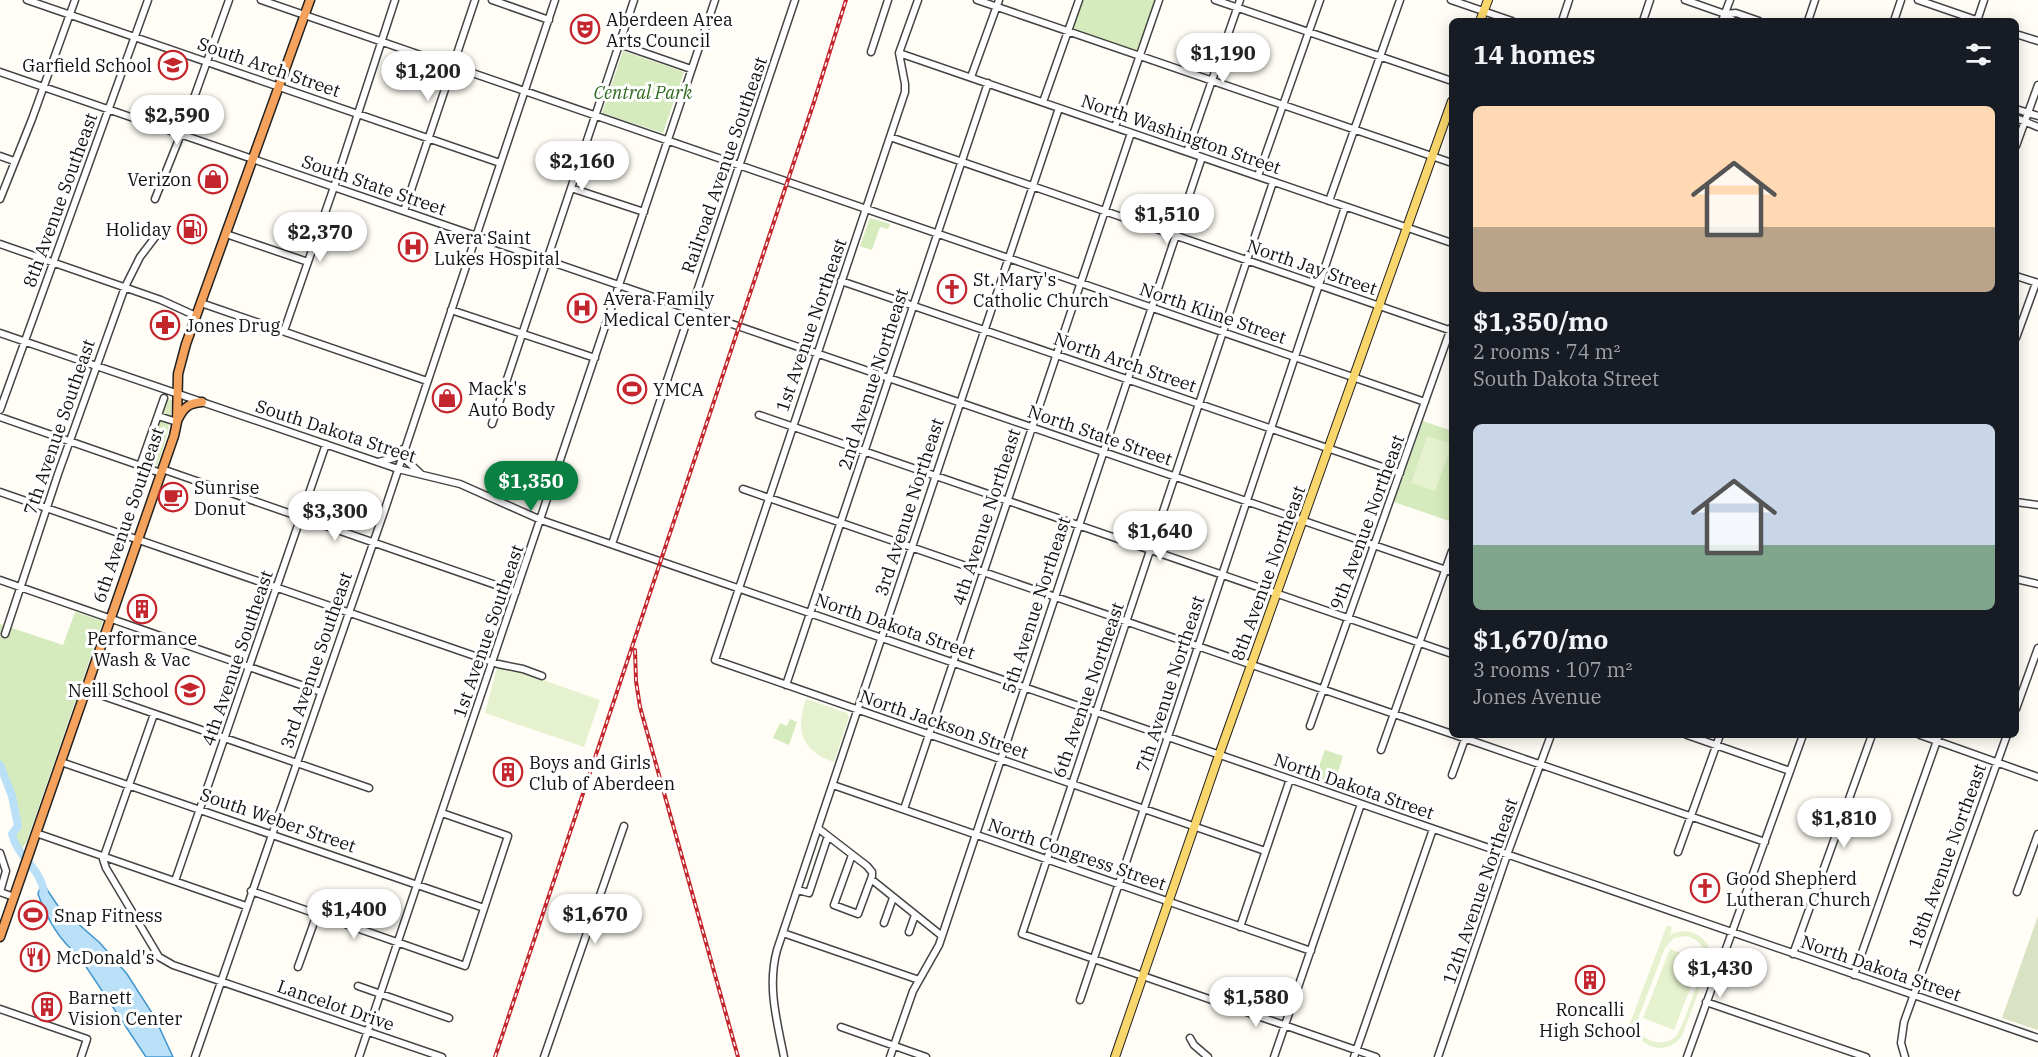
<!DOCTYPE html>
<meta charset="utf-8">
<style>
body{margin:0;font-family:"IBM Plex Serif",serif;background:#242831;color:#f1f3f6;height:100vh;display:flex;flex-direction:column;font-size:22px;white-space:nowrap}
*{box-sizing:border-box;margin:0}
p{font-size:20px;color:#9ea1a6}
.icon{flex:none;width:33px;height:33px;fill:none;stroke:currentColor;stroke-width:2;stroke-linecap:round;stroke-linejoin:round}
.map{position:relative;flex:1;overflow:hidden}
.side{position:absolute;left:1449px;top:18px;width:570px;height:720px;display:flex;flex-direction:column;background:#171b24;border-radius:9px;box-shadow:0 3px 15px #0003}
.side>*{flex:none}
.price{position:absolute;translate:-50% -51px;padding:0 14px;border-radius:21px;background:#fff;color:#222;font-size:20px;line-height:39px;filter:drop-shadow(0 2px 3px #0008)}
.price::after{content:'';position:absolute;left:50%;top:36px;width:18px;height:14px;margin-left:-9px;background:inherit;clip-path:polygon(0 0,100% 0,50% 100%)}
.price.on{background:#0b8043;color:#fff}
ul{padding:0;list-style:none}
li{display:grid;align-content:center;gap:12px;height:318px;padding:0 24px}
li span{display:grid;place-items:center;height:186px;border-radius:9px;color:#555}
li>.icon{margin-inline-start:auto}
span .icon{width:108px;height:108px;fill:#fffc;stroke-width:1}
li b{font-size:26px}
h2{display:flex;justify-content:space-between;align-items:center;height:72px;padding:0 24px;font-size:26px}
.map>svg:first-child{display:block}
</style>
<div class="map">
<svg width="2038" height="1057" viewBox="0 0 2038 1057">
<rect width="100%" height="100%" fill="#fffdf5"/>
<!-- green -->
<path fill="#d5ebbd" d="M1083,0H1156L1138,52L1073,29Z
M623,51L684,72L663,133L602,113Z
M870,218L890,224L888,229L880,227L872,250L860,246Z
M164,398L172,400C171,424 165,444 157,466L142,461Z
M1423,421L1452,431V522L1394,502Z
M75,612L103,621L27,841L20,852L14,846L12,834L18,826L12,796L0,765V624L63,645Z
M790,719L797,722L789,745L773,738L780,723L787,726Z
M1325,750L1343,756L1333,787L1314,780Z"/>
<!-- cemetery -->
<path fill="#d9e3c4" d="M2038,916V1030L2002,1018Z"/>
<!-- pitch -->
<path fill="#e6f2cf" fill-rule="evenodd" d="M1427,436L1452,444L1435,491L1411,483Z
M498,664L600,700L584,747L485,713Z
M806,699L847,713L849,717L834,762C801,751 795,730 806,699Z
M1667,925L1672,927L1670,935C1689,925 1710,936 1711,959L1682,1036C1668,1055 1644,1050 1634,1030L1631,1036L1626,1034ZM1686,936C1699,939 1706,948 1705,961C1700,975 1683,1028 1676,1036C1669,1043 1658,1044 1649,1040C1640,1035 1638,1026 1639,1016L1665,948L1674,938Z
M1670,949L1701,961L1674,1030L1643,1018Z"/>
<!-- water -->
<path fill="#b9e0f7" stroke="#3f96cf" stroke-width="1.5" d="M42,882L58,906L100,943L127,974L154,1016L173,1057H146L79,956C60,941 46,917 38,894Z"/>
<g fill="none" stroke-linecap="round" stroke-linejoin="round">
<!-- river -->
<path stroke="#b9e0f7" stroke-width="8" d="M0,765L12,796L18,826L12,834C17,857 40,867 44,892"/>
<!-- minor casing -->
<g stroke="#444" stroke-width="9">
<path id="minor" d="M27,0L500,163
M261,0L1425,402
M492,0L549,20
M918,0L899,53L905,84V92L715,660L1265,851
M977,0L1452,163
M1215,0L1452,81
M1451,0L1512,21
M1685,0L1725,14L1734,21
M1918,0L1979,21
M1725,14L1736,13L1759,21
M1562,21L1569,0
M1643,21L1650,0
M1722,21L1730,0
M1808,21L1815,0
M1894,21L1901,0
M1977,21L1984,0
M2016,34L2038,41
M619,44L691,69
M871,52L888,0
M899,53L1452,243
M0,72L1452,572
M971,77L999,0
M1043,102L1079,0
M2016,109L2038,116
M2016,118L2038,127
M1115,127L1159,0
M890,137L1452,331
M2016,146L2038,85
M1187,152L1240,0
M0,156L14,161
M1258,176L1320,0
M1273,182L1022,934L1376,1057
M571,188L644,212
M0,199L32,119L75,0
M155,199L181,134L229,0
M1329,201L1400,0
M404,211L475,0
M226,234L308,262
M0,244L161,300L196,316
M2016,276L2038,283
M841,281L1400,473
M201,303L427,381
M451,310L595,358
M284,331L335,184L395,0
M0,333L398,469L460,484L541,520L2038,1038
M2016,338L2036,283
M0,410L148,0
M759,415L1452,654
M158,416L177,422
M0,417L161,473
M492,424L634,0
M405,450L407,461L420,473
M378,462L394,458L403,449
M140,466L164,398
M162,469L516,592
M743,489L1452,734
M0,492L498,664L523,669L542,676
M2016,502L2038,505
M612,544L795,0
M2016,579L2038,584
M0,580L321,692
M5,634L58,474L125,287L140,257L156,236
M786,685L988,83
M86,690L369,788
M2016,709L2038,648
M154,714L103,859L106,868L159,957L173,965L442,1057
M1310,726L1451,328
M1455,735L1765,842
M1687,735L1790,771
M1920,735L2038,777
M1381,750L1452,551
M61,762L484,908
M1452,775L1466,736
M833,785L1311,951
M904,809L1131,133
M819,829L867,866L872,872V876L858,914L834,905L852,855
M36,833L246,906
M1678,852L1720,735
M0,853L6,871L0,892L14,897
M871,879L942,936
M175,881L326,444
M798,890L809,893L828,836
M251,891L465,966L508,836L442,813
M2017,892L2038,834
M884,923L893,898
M1240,927L1290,779
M909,932L915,915
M783,933L919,980
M1793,954L1872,735
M298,967L317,914
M1854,975L1939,735
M358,986L449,1018
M1080,1000L1345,207
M1706,1002L1866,1057
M0,1009L87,1039L81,1057
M841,1027L926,1057
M1190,1038L1194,1045L1208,1057
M195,1057L385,509L555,0
M359,1057L715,0
M544,1057L624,826
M784,1057C777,1021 767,986 777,950L1059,108
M890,1057L913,991L939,945L1202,157
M1274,1057L1361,804
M1354,1057L1433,829
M1438,1057L1507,855L1551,735
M1687,1057L1803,735
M1905,1057L1901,1043L1904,1022L2007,735"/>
</g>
<!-- major casing -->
<g stroke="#222" stroke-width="10">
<path id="major" d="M1480,21L1488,0
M1115,1057L1219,755L1452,101"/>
</g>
<!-- highway casing -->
<g stroke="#222" stroke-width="11">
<path id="highway" d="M178,419C184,407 189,403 202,402
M0,937L174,436L177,422L178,374L186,344L310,0"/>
</g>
<!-- minor -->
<use href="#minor" stroke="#fff" stroke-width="6"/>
<!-- major -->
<use href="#major" stroke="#f9d66b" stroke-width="8"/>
<!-- highway -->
<use href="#highway" stroke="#f5a25d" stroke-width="8"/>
<!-- rail casing -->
<g stroke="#c4262e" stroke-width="4">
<path id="rail" d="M635,650L636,681L640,707L738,1057
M495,1057L814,102L846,0"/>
</g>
<!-- rail -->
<use href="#rail" stroke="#fff" stroke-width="1.5" stroke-dasharray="4.5" stroke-linecap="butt"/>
</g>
<!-- icons -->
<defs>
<g id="theatre-ring" transform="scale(1.5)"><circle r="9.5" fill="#fff" stroke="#c4262e" stroke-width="1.5"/><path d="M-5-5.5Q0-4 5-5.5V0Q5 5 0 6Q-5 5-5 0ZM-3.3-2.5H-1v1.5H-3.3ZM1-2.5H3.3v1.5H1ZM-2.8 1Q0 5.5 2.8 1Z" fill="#c4262e"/></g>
<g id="school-ring" transform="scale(1.5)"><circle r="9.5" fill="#fff" stroke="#c4262e" stroke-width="1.5"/><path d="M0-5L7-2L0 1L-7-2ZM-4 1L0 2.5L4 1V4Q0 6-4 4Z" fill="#c4262e"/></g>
<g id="shop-ring" transform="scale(1.5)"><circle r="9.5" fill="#fff" stroke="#c4262e" stroke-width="1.5"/><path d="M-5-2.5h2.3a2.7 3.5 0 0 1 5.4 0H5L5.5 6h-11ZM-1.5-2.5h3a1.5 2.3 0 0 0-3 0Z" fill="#c4262e"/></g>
<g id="fuel-ring" transform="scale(1.5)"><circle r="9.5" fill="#fff" stroke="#c4262e" stroke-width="1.5"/><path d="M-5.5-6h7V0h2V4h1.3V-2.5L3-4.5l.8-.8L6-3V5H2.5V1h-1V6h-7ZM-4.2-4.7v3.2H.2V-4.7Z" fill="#c4262e"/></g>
<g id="hospital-ring" transform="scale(1.5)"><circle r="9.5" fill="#fff" stroke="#c4262e" stroke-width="1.5"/><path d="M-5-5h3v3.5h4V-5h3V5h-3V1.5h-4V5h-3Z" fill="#c4262e"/></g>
<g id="church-ring" transform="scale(1.5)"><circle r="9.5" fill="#fff" stroke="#c4262e" stroke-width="1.5"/><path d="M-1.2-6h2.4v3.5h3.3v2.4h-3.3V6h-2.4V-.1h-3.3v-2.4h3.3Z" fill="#c4262e"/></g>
<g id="pharmacy-ring" transform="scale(1.5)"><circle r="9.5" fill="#fff" stroke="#c4262e" stroke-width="1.5"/><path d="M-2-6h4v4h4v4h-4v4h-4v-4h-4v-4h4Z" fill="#c4262e"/></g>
<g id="stadium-ring" transform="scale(1.5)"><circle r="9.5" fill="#fff" stroke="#c4262e" stroke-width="1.5"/><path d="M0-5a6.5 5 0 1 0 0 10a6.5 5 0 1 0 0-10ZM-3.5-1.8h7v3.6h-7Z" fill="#c4262e"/></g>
<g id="cafe-ring" transform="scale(1.5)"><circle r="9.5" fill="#fff" stroke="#c4262e" stroke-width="1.5"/><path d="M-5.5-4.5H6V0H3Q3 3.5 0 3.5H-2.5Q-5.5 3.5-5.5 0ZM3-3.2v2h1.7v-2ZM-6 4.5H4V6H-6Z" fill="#c4262e"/></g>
<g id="building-ring" transform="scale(1.5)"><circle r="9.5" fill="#fff" stroke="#c4262e" stroke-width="1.5"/><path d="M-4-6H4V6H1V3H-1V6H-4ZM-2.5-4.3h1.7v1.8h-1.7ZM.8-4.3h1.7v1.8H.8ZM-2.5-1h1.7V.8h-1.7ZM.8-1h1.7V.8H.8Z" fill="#c4262e"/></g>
<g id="restaurant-ring" transform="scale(1.5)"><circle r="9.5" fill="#fff" stroke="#c4262e" stroke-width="1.5"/><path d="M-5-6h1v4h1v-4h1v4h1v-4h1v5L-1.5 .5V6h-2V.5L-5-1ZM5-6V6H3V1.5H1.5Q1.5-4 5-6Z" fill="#c4262e"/></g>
</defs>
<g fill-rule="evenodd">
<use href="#theatre-ring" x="585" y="29"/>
<use href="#school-ring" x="173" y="65"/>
<use href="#shop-ring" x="213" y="179"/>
<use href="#fuel-ring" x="192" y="229"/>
<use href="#hospital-ring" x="413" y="247"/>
<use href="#church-ring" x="952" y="289"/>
<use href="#hospital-ring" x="582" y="308"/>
<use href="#pharmacy-ring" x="165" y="325"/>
<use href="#stadium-ring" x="632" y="389"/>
<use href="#shop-ring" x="447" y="398"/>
<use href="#cafe-ring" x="173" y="497"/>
<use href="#building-ring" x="142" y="609"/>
<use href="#school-ring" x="190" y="690"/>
<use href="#building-ring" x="508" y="772"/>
<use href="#church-ring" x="1705" y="888"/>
<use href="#stadium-ring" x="33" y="915"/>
<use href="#restaurant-ring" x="35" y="957"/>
<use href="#building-ring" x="1590" y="980"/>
<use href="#building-ring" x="47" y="1007"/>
</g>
<g text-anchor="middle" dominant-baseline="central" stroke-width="6" stroke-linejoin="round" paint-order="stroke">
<!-- poi labels -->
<g font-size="18" fill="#111" stroke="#fff" text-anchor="start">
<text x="606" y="19">Aberdeen Area<tspan x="606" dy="21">Arts Council</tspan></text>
<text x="152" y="65" text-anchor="end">Garfield School</text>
<text x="192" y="179" text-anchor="end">Verizon</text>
<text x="171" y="229" text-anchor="end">Holiday</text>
<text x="434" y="237">Avera Saint<tspan x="434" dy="21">Lukes Hospital</tspan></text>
<text x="973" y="279">St. Mary's<tspan x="973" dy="21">Catholic Church</tspan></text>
<text x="603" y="298">Avera Family<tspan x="603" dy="21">Medical Center</tspan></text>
<text x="186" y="325">Jones Drug</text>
<text x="468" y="388">Mack's<tspan x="468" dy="21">Auto Body</tspan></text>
<text x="653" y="389">YMCA</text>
<text x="194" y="487">Sunrise<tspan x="194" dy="21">Donut</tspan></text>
<text x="142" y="638" text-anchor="middle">Performance<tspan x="142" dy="21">Wash &amp; Vac</tspan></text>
<text x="169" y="690" text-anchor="end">Neill School</text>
<text x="529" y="762">Boys and Girls<tspan x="529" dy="21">Club of Aberdeen</tspan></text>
<text x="1726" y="878">Good Shepherd<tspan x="1726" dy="21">Lutheran Church</tspan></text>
<text x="54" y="915">Snap Fitness</text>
<text x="56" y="957">McDonald's</text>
<text x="68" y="997">Barnett<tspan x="68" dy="21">Vision Center</tspan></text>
<text x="1590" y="1009" text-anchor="middle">Roncalli<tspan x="1590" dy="21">High School</tspan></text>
</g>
<!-- street labels -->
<g font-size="18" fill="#111" stroke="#fff">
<text transform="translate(269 67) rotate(19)">South Arch Street</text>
<text transform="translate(1181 134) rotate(19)">North Washington Street</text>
<text transform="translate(724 165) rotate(-71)">Railroad Avenue Southeast</text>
<text transform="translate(374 185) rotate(19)">South State Street</text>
<text transform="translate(60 200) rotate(-70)">8th Avenue Southeast</text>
<text transform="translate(1312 267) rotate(19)">North Jay Street</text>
<text transform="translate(1213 313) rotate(19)">North Kline Street</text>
<text transform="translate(811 325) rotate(-71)">1st Avenue Northeast</text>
<text transform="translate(1125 362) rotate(19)">North Arch Street</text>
<text transform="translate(873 379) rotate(-72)">2nd Avenue Northeast</text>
<text transform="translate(59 427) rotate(-71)">7th Avenue Southeast</text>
<text transform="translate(336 431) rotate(18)">South Dakota Street</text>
<text transform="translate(1100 435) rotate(19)">North State Street</text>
<text transform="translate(909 507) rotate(-72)">3rd Avenue Northeast</text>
<text transform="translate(128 515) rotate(-71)">6th Avenue Southeast</text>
<text transform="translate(986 517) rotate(-72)">4th Avenue Northeast</text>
<text transform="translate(1367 522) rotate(-70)">9th Avenue Northeast</text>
<text transform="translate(1268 573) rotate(-70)">8th Avenue Northeast</text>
<text transform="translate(1036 605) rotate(-72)">5th Avenue Northeast</text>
<text transform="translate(895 626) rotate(19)">North Dakota Street</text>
<text transform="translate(488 631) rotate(-71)">1st Avenue Southeast</text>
<text transform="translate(237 658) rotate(-71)">4th Avenue Southeast</text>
<text transform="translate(316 660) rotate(-71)">3rd Avenue Southeast</text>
<text transform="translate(1170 684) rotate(-72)">7th Avenue Northeast</text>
<text transform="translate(1088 690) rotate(-71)">6th Avenue Northeast</text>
<text transform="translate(944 724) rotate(19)">North Jackson Street</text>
<text transform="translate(1354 786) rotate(19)">North Dakota Street</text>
<text transform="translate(278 820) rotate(19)">South Weber Street</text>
<text transform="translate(1077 854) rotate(19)">North Congress Street</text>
<text transform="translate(1947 856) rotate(-70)">18th Avenue Northeast</text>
<text transform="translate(1480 891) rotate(-71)">12th Avenue Northeast</text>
<text transform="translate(1881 968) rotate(19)">North Dakota Street</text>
<text transform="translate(336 1005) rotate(19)">Lancelot Drive</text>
</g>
<!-- park labels -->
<g font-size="18" font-style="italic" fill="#2f6b1f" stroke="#fff">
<text x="643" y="92">Central Park</text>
</g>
</g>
</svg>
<b class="price" style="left:1223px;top:84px">$1,190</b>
<b class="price" style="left:428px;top:102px">$1,200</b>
<b class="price" style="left:177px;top:146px">$2,590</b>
<b class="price" style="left:582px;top:192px">$2,160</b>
<b class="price" style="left:1167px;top:245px">$1,510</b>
<b class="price" style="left:320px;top:263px">$2,370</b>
<b class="price on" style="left:531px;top:512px">$1,350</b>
<b class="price" style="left:335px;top:542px">$3,300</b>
<b class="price" style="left:1160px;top:562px">$1,640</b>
<b class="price" style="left:1844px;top:849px">$1,810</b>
<b class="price" style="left:354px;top:940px">$1,400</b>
<b class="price" style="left:595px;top:945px">$1,670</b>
<b class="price" style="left:1720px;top:999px">$1,430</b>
<b class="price" style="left:1256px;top:1028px">$1,580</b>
<section class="side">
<h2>14 homes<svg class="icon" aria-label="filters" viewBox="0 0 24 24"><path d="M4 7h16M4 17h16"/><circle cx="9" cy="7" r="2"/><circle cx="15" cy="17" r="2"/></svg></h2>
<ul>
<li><span style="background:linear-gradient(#ffd9b3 65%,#b9a48a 0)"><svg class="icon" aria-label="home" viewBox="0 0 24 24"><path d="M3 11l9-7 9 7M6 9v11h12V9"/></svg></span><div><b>$1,350/mo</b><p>2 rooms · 74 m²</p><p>South Dakota Street</p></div></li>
<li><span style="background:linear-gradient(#c9d6e8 65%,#7fa58c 0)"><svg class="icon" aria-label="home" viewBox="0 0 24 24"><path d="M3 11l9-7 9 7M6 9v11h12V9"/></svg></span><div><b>$1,670/mo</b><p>3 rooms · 107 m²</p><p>Jones Avenue</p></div></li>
</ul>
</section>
</div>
